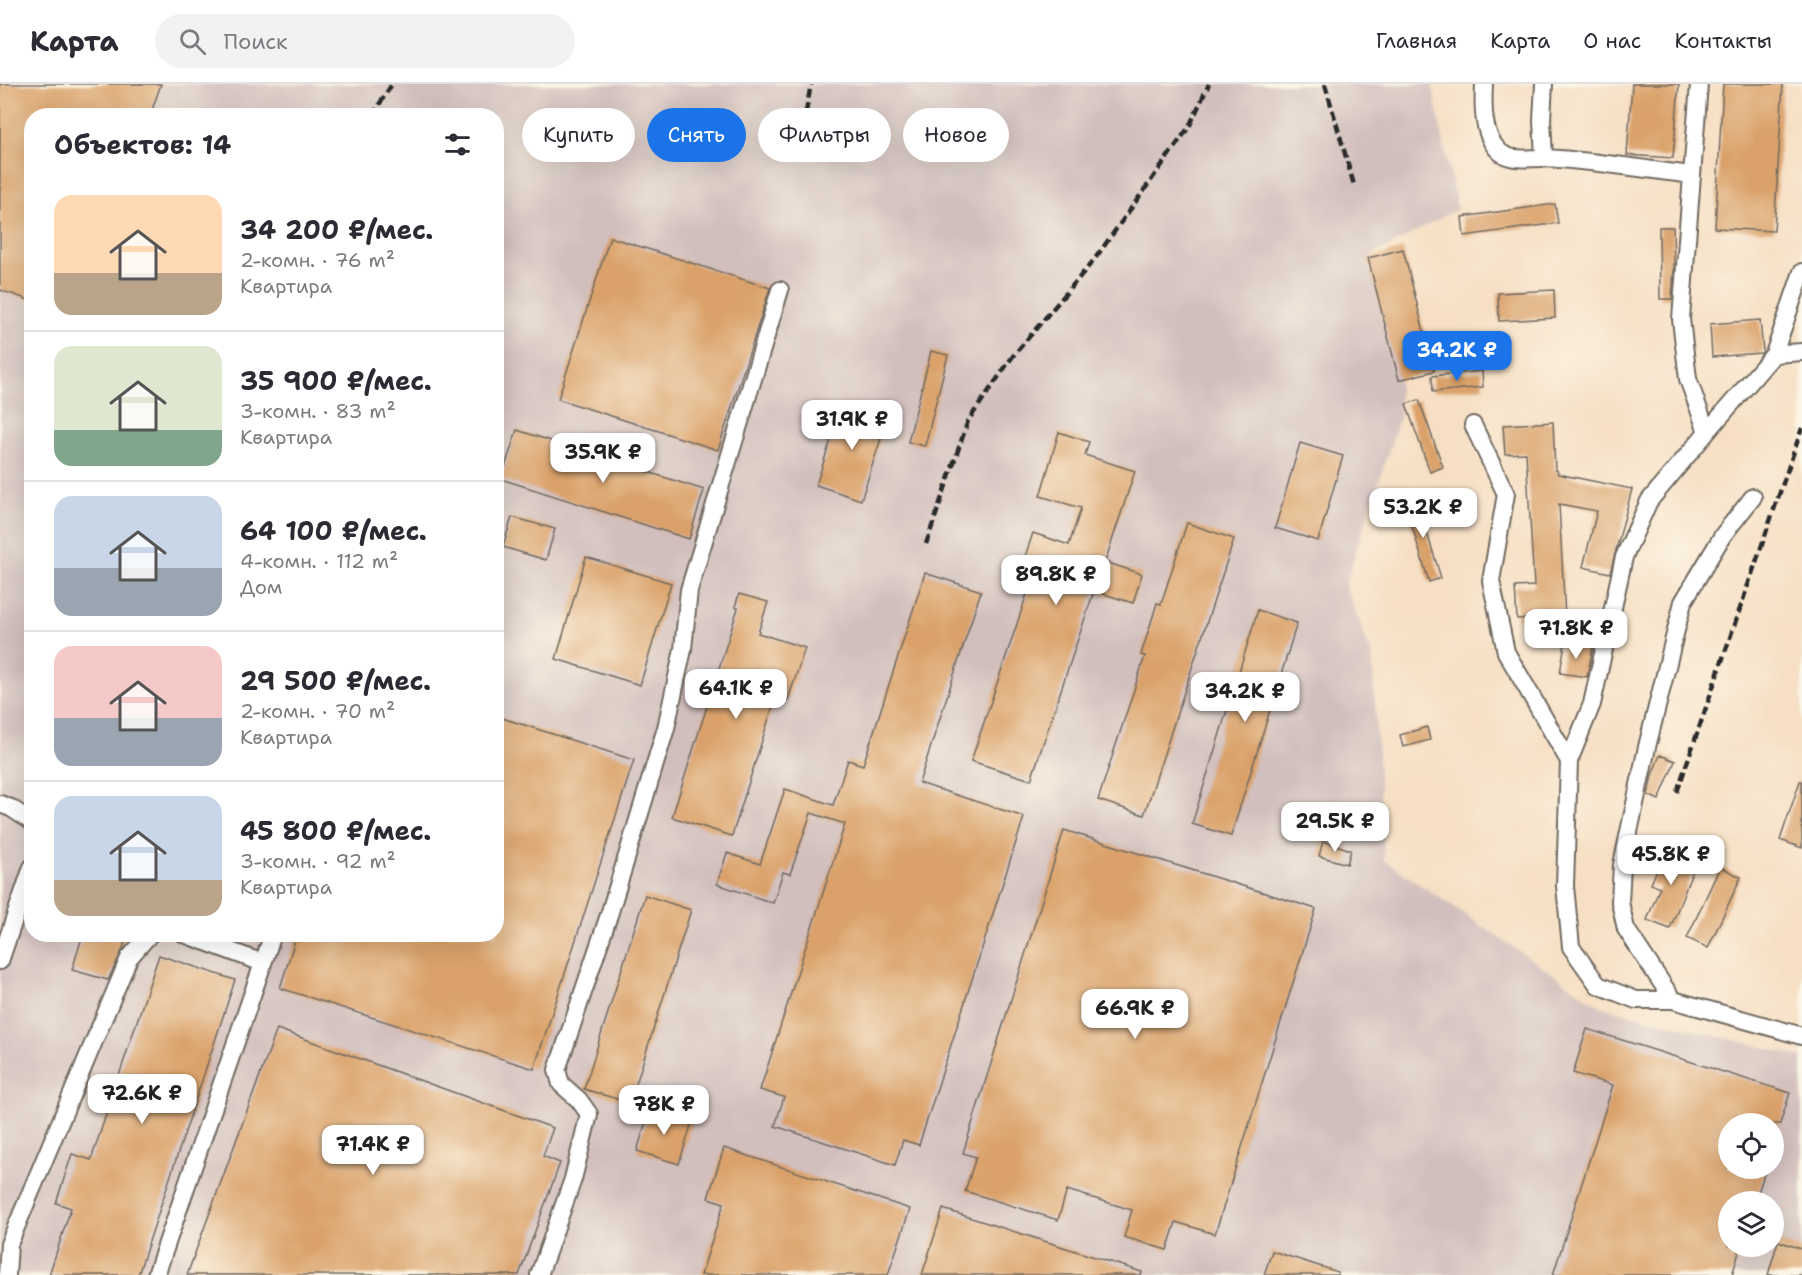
<!DOCTYPE html>
<html lang="ru">
<meta charset="utf-8">
<style>
body{margin:0;font-family:"Shantell Sans",sans-serif;background:#f2f2f3;color:#2b2b33;height:100vh;display:flex;flex-direction:column;font-size:22px;white-space:nowrap}
*{box-sizing:border-box;margin:0}
p{font-size:20px;color:#7c7c81}
.icon{flex:none;width:33px;height:33px;fill:none;stroke:currentColor;stroke-width:2;stroke-linecap:round;stroke-linejoin:round}
.map{position:relative;flex:1;overflow:hidden}
.drawer{position:absolute;left:24px;top:24px;width:480px;height:834px;display:flex;flex-direction:column;background:#fff;border-radius:24px;box-shadow:0 6px 24px #0002}
.drawer>*{flex:none}
.top-card{position:absolute;left:522px;top:24px;width:570px;height:54px;display:flex;gap:12px}
.controls{position:absolute;left:1718px;top:1029px;display:grid;gap:12px}
.controls a{display:grid;place-items:center;width:66px;height:66px;border-radius:50%;background:#fff;box-shadow:0 6px 24px #0002;font-size:30px}
.price{position:absolute;translate:-50% -51px;padding:0 14px;border-radius:12px;background:#fff;color:#222;font-size:20px;line-height:39px;filter:drop-shadow(0 2px 3px #0008)}
.price::after{content:'';position:absolute;left:50%;top:36px;width:18px;height:14px;margin-left:-9px;background:inherit;clip-path:polygon(0 0,100% 0,50% 100%)}
.price.active{background:#1a73e8;color:#fff}
ul{padding:0;list-style:none}
li{display:flex;align-items:center;gap:18px;height:150px;padding:0 30px}
li+li{border-top:2px solid #e1e1e2}
li span{display:grid;place-items:center;flex:none;width:168px;height:120px;border-radius:18px;color:#555}
li>.icon{margin-inline-start:auto}
span .icon{width:72px;height:72px;fill:#fffc;stroke-width:1}
li b{font-size:26px}
h2{display:flex;justify-content:space-between;align-items:center;height:72px;padding:0 30px;font-size:26px}
.tag{padding:0 21px;border-radius:27px;background:#fff;box-shadow:0 6px 24px #0002;font-size:21px;line-height:54px}
.tag.active{background:#1a73e8;color:#fff}
header{display:flex;align-items:center;gap:36px;box-sizing:border-box;height:84px;padding:0 30px;background:#fff;border-bottom:2px solid #e1e1e2}
header strong{font-size:28px}
nav{display:flex;gap:33px;margin-inline-start:auto;font-size:21px}
.search{width:420px;height:54px;background:#f2f2f3;display:flex;align-items:center;gap:15px;box-sizing:border-box;padding:0 21px;border-radius:33px;color:#7c7c81;font-size:22px}
.map>svg:first-child{display:block}
</style>
<header>
<strong>Карта</strong>
<div class="search"><svg class="icon" aria-label="search" viewBox="0 0 24 24"><circle cx="10" cy="10" r="6"/><path d="M15 15l6 6"/></svg>Поиск</div>
<nav><a>Главная</a><a>Карта</a><a>О нас</a><a>Контакты</a></nav>
</header>
<div class="map">
<svg width="1802" height="1191" viewBox="0 0 1802 1191">
<rect width="100%" height="100%" fill="#fcf5e5"/>
<filter id="ink" filterUnits="userSpaceOnUse"><feTurbulence type="fractalNoise" baseFrequency=".0167" numOctaves="2"/><feDisplacementMap in="SourceGraphic" scale="12" xChannelSelector="R" yChannelSelector="G"/><feConvolveMatrix kernelMatrix="1 2 1 2 8 2 1 2 1" color-interpolation-filters="sRGB"/></filter>
<filter id="wash" filterUnits="userSpaceOnUse"><feTurbulence type="fractalNoise" baseFrequency=".008" numOctaves="4" result="noise"/><feDisplacementMap in="SourceGraphic" scale="24" xChannelSelector="R" yChannelSelector="G"/><feGaussianBlur stdDeviation="1.35" result="paint"/><feColorMatrix in="noise" values="0 0 0 0 0 0 0 0 0 0 0 0 0 0 0 0 0 1.4 0 .05"/><feComposite in="paint" operator="in"/></filter>
<g filter="url(#wash)">
<rect width="100%" height="100%" fill="#f6dfc4"/>
<!-- industrial -->
<path fill="#d1bfbd" fill-rule="evenodd" d="M0,0H1432L1457,125L1368,174L1399,296V335L1345,501L1372,571L1384,776L1602,923L1802,973V1191H0ZM32,32H496V850H32ZM1728,1040H1773V1084H1728ZM1728,1118H1773V1162H1728Z"/>
<g id="blocks">
<!-- building -->
<path fill="#daa26b" d="M0,0H161L150,32H32V217L0,206Z
M1632,0H1679L1673,74L1627,71Z
M1723,0H1783L1774,147L1715,144Z
M1555,120L1558,139L1464,152L1462,133Z
M1659,143H1673L1674,185L1672,215H1660Z
M610,153L770,204L718,366L558,315Z
M1403,165L1434,287L1399,296L1368,174Z
M1554,206L1555,234L1499,237L1498,209Z
M1760,236L1763,267L1761,269L1712,273L1710,240Z
M931,267L948,271L925,362L908,358Z
M1482,287L1483,303L1433,308L1432,292Z
M1419,316L1443,383L1430,388L1406,320Z
M843,319L888,333L861,416L816,401Z
M1553,338L1555,386H1557L1558,390L1632,405L1610,489L1583,483L1597,427L1559,420L1565,533L1517,535L1515,503L1534,502L1526,369L1505,370L1503,341Z
M517,346L704,406L689,455L501,395Z
M1059,348L1089,358L1085,371L1135,387L1105,478L1142,490L1133,519L1094,507L1031,696L971,677L1034,489L1021,484L1033,449L1069,461L1081,424L1040,412Z
M1300,359L1343,372L1318,457L1275,444Z
M1416,413L1441,494L1429,498L1404,416Z
M512,433L555,445L546,476L503,463Z
M1187,439L1234,455L1144,731L1098,716L1145,572L1141,571L1157,519L1161,520Z
M586,473L671,499L640,601L556,575Z
M925,489L981,507L919,699L1024,733L919,1061L903,1056L895,1081L775,1042L784,1013L760,1006L845,740L811,729L790,790L783,788L773,819L717,800L727,769L760,780L785,705L833,721L848,676L863,681Z
M739,510L768,518L758,549L805,564L788,616L776,612L732,752L672,733L738,524L735,523Z
M1258,526L1297,539L1231,752L1192,740Z
M1565,559L1593,563L1587,593L1560,589Z
M496,632L634,676L534,985L280,904L297,850H496Z
M1427,643L1430,656L1403,663L1400,651Z
M1660,671L1675,677L1659,716L1648,711L1652,691Z
M1800,697H1802V764L1780,756Z
M1064,746L1316,825L1215,1150L1176,1138L1167,1166L1124,1153L1132,1126L1067,1106L1058,1136L965,1107L976,1073L963,1069Z
M1323,757L1351,766L1347,780L1319,772Z
M1666,764L1697,776L1670,845L1647,836L1660,803L1651,800Z
M1720,783L1741,793L1708,864L1687,854Z
M645,811L691,826L630,1019L584,1005Z
M83,850H114L126,854L123,865L108,896L72,886Z
M159,871L235,896L138,1191H49L71,1124L56,1119L72,1070L91,1076Z
M277,945L553,1044L543,1072L560,1079L519,1191H187Z
M1587,945L1790,1009L1780,1040H1728V1084H1766L1755,1118H1728V1162H1741L1732,1191H1553L1613,1001L1573,989Z
M650,1025L692,1038L679,1080L637,1067Z
M724,1064L910,1125L888,1191H701L724,1119L708,1114Z
M943,1125L1142,1188L1141,1191H922Z
M1778,1157L1802,1165V1191H1768Z
M1272,1167L1338,1188V1191H1264Z"/>
</g>
</g>
<g filter="url(#ink)">
<use href="#blocks" fill-opacity="0" stroke="#726a61" stroke-width="1.5"/>
<g fill="none" stroke-linecap="round" stroke-linejoin="round">
<!-- minor casing -->
<g stroke="#726a61" stroke-width="20">
<path id="minor" d="M1484,0C1483,20 1482,50 1498,66C1510,79 1530,73 1546,74C1595,77 1644,85 1692,91
M1544,0L1542,36L1544,74
M1699,0L1681,235L1688,295L1707,348L1649,417L1624,473L1592,620L1569,677L1565,802L1571,863L1598,901L1636,916H1673L1802,952
M1774,270L1802,188
M1473,341L1506,410L1491,497L1506,568L1569,677
M1707,348L1774,270L1802,268
M0,720L11,724L32,738
M184,850L263,879
M0,877L32,783
M1673,916L1626,845L1620,818L1622,781L1647,663L1683,518L1723,451L1753,413
M7,1191L9,1160L129,874L150,850
M156,1191L273,850
M539,1191L573,1095L589,1030L579,1016L561,1000L557,986L609,831L666,644L683,565L689,506L780,206"/>
</g>
<!-- minor -->
<use href="#minor" stroke="#fff" stroke-width="16"/>
<!-- rail -->
<path stroke="#2b2b2b" stroke-width="4.5" stroke-dasharray="9 4.5" stroke-linecap="butt" d="M1325,0L1354,101
M806,28L811,0
M372,32L392,0
M926,460L968,337L1013,272L1094,176L1142,109L1189,43L1209,0
M1677,708L1802,344"/>
</g>
</g>
</svg>
<div class="controls">
<a><svg class="icon" aria-label="locate" viewBox="0 0 24 24"><circle cx="12" cy="12" r="6"/><path d="M12 2v4M12 18v4M2 12h4M18 12h4"/></svg></a>
<a><svg class="icon" aria-label="layers" viewBox="0 0 24 24"><path d="M12 4l9 5-9 5-9-5zM3 14l9 5 9-5"/></svg></a>
</div>
<b class="price active" style="left:1457px;top:298px">34.2K ₽</b>
<b class="price" style="left:852px;top:367px">31.9K ₽</b>
<b class="price" style="left:603px;top:400px">35.9K ₽</b>
<b class="price" style="left:1423px;top:455px">53.2K ₽</b>
<b class="price" style="left:1056px;top:522px">89.8K ₽</b>
<b class="price" style="left:1576px;top:576px">71.8K ₽</b>
<b class="price" style="left:736px;top:636px">64.1K ₽</b>
<b class="price" style="left:1245px;top:639px">34.2K ₽</b>
<b class="price" style="left:1335px;top:769px">29.5K ₽</b>
<b class="price" style="left:1671px;top:802px">45.8K ₽</b>
<b class="price" style="left:1135px;top:956px">66.9K ₽</b>
<b class="price" style="left:142px;top:1041px">72.6K ₽</b>
<b class="price" style="left:664px;top:1052px">78K ₽</b>
<b class="price" style="left:373px;top:1092px">71.4K ₽</b>
<div class="top-card">
<a class="tag">Купить</a>
<a class="tag active">Снять</a>
<a class="tag">Фильтры</a>
<a class="tag">Новое</a>
</div>
<section class="drawer">
<h2>Объектов: 14<svg class="icon" aria-label="filters" viewBox="0 0 24 24"><path d="M4 7h16M4 17h16"/><circle cx="9" cy="7" r="2"/><circle cx="15" cy="17" r="2"/></svg></h2>
<ul>
<li><span style="background:linear-gradient(#ffd9b3 65%,#b9a48a 0)"><svg class="icon" aria-label="home" viewBox="0 0 24 24"><path d="M3 11l9-7 9 7M6 9v11h12V9"/></svg></span><div><b>34 200 ₽/мес.</b><p>2-комн. · 76 m²</p><p>Квартира</p></div></li>
<li><span style="background:linear-gradient(#dfe7d0 70%,#7fa58c 0)"><svg class="icon" aria-label="home" viewBox="0 0 24 24"><path d="M3 11l9-7 9 7M6 9v11h12V9"/></svg></span><div><b>35 900 ₽/мес.</b><p>3-комн. · 83 m²</p><p>Квартира</p></div></li>
<li><span style="background:linear-gradient(#c9d6e8 60%,#9aa5b1 0)"><svg class="icon" aria-label="home" viewBox="0 0 24 24"><path d="M3 11l9-7 9 7M6 9v11h12V9"/></svg></span><div><b>64 100 ₽/мес.</b><p>4-комн. · 112 m²</p><p>Дом</p></div></li>
<li><span style="background:linear-gradient(#f6c9c9 60%,#9aa5b1 0)"><svg class="icon" aria-label="home" viewBox="0 0 24 24"><path d="M3 11l9-7 9 7M6 9v11h12V9"/></svg></span><div><b>29 500 ₽/мес.</b><p>2-комн. · 70 m²</p><p>Квартира</p></div></li>
<li><span style="background:linear-gradient(#c9d6e8 70%,#b9a48a 0)"><svg class="icon" aria-label="home" viewBox="0 0 24 24"><path d="M3 11l9-7 9 7M6 9v11h12V9"/></svg></span><div><b>45 800 ₽/мес.</b><p>3-комн. · 92 m²</p><p>Квартира</p></div></li>
</ul>
</section>
</div>
